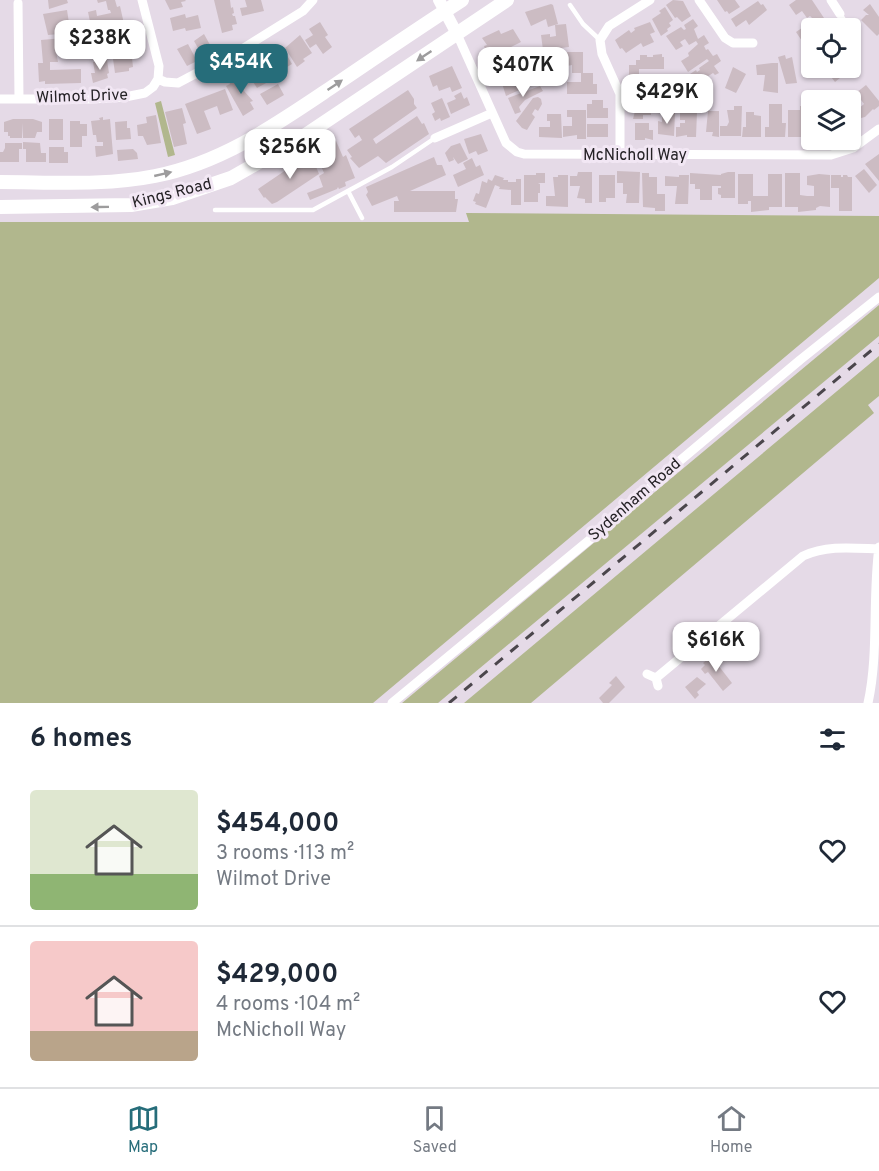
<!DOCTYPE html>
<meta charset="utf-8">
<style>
body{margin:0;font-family:Overpass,sans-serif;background:#f6f6f7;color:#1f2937;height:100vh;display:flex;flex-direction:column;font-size:22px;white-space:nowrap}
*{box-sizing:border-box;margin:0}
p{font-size:20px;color:#747a83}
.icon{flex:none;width:33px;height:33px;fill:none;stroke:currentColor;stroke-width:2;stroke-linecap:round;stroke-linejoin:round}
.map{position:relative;height:703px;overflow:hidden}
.details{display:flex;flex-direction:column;background:#fff;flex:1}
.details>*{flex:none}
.tools{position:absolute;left:801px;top:18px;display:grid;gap:12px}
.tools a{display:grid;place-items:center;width:60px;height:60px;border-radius:6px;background:#fff;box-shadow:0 2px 4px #0004;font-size:30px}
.price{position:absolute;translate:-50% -51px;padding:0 14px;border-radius:12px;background:#fff;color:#222;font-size:20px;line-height:39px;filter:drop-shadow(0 2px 3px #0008)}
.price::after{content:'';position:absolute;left:50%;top:36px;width:18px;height:14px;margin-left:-9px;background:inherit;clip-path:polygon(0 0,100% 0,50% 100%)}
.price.on{background:#266d7a;color:#fff}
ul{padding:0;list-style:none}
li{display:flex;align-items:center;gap:18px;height:150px;padding:0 30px}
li+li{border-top:2px solid #e0e1e3}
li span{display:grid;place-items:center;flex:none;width:168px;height:120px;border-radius:6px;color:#555}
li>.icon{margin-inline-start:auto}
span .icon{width:72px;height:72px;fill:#fffc;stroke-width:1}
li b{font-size:26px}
h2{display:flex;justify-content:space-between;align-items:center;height:72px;padding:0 30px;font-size:26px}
.tabs{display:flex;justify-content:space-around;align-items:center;height:84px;border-top:2px solid #e0e1e3;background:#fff;font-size:16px;color:#747a83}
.tabs a{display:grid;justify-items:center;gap:3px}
.tabs .on{color:#266d7a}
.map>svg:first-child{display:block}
</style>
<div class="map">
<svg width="879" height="703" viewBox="0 0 879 703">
<rect width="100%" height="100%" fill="#e5dae7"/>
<!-- green -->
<path fill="#b1b78d" d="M161,101L175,155L168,157L155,103Z
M466,213L879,216V278L373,703H0V222H469Z
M879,305V336L438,703H402Z
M879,356V396L868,405L874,413L531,703H464Z"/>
<!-- building -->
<path fill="#ccbcc3" d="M48,0H67L68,3L49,9Z
M97,0H115L117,7L120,6L124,24L92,31L88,12L96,10L97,16L111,13L110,10H108L106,1L98,3Z
M165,0H185L186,1L181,2L183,7L170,10Z
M214,0H230L231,8L233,7L234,13L232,14L233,16H235L237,24L232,25L233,30L222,33Z
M245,0H261L264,11L242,16L240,8L247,7Z
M673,0L683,1L691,16L682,22L677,17L675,18L666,5Z
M717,0H735L740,7L729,14L727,11L725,12Z
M796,0H812L824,18L820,20L828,28H812V39L804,44L796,32L809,23L807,21L812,18L810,16L807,18L802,11L796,15L789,5Z
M758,1L761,5L763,4L767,10L749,25L746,20L736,27L731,19Z
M551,4L553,5L558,24L548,27L546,19L531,26L525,12Z
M870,4L879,17V34L877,36L861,20L866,15H869L863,10Z
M665,7L673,20L669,23L671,26L667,29L668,31L661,36L652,19L661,13L659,11Z
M67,10L69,23L58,24L59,34L48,35L43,14Z
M185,14L186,18L198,15L201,28L186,31L185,28L173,31L170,18Z
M693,19L698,26L694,29L698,39L704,35L709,43L704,46L706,50L708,49L713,56L717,54L721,61L714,66L719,73L715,75L713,73L702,80L704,83L691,88L684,78L696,70L697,72L700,70L699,68L709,61L707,59L688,72L681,61L689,56L688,53L698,44L696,41L689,45L685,39L680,42L683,46L676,50L666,36L681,27L684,30L686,29L684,25Z
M320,22L328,35L325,37L332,47L323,54L316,44L310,48L305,40L313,35L309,29Z
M650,22L655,32L650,34L654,42L643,47L641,43L626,53L622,48L620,49L615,40L629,30L631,33L635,30L634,28Z
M566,24L569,47L543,50L541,35L550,34V37L556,36L555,25Z
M126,25L132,51L121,54L119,46L104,50L102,39L96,40L95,33Z
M513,29L521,42L491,57L489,50L486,51L484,46L487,45L482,38L499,30L501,34Z
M204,34L214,52L203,57L194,41Z
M300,35L312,53L303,59L305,61L297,67L285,48Z
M75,37L77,54L66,56V50L56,51L58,62H50V70L81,69V83L45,84V81L39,82L38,63H43L41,40Z
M188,44L197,61L187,66L177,49Z
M282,47L292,64L277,73L271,64L275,60L271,54Z
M516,47L521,59L510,63L511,66L505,68L513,81L520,78L524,88L506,96L500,77L498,78L489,59Z
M133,52L134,57L132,58L133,67L129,68V71L115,73L113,59L124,57L123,54Z
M554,52H583V73H593V84H597V94H567V82H581V73H572V65L562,67V71H554Z
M662,54V57H664V69H639V75H629V65H636V60H640V55H647V57H653V55Z
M785,55L786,59L792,57L797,83L786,84L778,57Z
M850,59L856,65L835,82L828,73L834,68H850Z
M107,60L109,73L107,74L108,78L93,83L91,73H95L93,62Z
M772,63H778V93L763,91L765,75H757L756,65Z
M257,65L268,82L257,88L246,71Z
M452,66L462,88L452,92L450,87L439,91L437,85L433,87L429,76Z
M733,67L746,74L736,93L725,88Z
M243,73L248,82L242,86L244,91L253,101L250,102L254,109L243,116L226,86L230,84L229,82L233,79L234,81L237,80L235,78Z
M649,76H657V80H674V93H646V96H636V86H645V81H649Z
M278,84L284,95L267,105L260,94Z
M866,85L879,101V106L874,110L873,109L865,117L853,120L850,127V110L858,109L864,104L856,93Z
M540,86L543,91L525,100L519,107L521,112L515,114L508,98Z
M225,89L233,110L220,115L217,106L204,111L211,129L197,134L185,104Z
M408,90L414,99V104L417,108L373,139L376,144L417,116L422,124L424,123L429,134L386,163L378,156L359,168L350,158L352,157L347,150L362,140L359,135L355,138L349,129Z
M461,92L464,99L467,97L470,105L451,114L447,103L456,99L454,96Z
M538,97L541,99L542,104L538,111L535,109L532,114L535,117L527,130L522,128L516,121L533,98Z
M442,98L450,117L441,121L440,118L435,121L432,114L435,112L431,103Z
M592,100H603V108H608V118H587V104H592Z
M633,101H650L651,115H643V119H633L635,111H633Z
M769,104H782V123H786L785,137H765V127H769Z
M734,106H742L741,136H720V126H727L729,122L727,110H734Z
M800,106L809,107V118H804L801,137H788V110H800Z
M182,108L186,123L183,124L187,144L174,147L165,112Z
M567,110H586V139H577V135L563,137V126H572V117H567Z
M708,111H719V137L712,136L713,132H706Z
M680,112H697L696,137H687V135L676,137V127H680V123H685V120H680Z
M746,112H754V115L761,116V137H742L743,127H746Z
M662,113H675L674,136L658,134V121L662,122Z
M547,114H561L562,138L539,137V127H550V121H547Z
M156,115L161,143L147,145L143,136H138L137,125L147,123L146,117Z
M103,117V120L110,119L113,154L96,157L95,146H103V142H97L96,135H93L91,121L100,120L99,118Z
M13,119H33L42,122V132H37L35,138H23L22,123V138H10V136H8V132H4V122Z
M49,119H63V140H49Z
M70,121H80V124H87V136H82V147H70Z
M127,121V128H130L131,139L116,140L115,122Z
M635,123H649V130H653V140L645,138V140H635Z
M587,124H608V137H587Z
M481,134L488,151L478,155L476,151L469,154L464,139Z
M336,141L343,157L346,155L355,178L345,182L346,186L339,189L338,187L337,189L310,200L307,193L323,187L319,176L324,173L314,150Z
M23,142L40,143L41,153H46V162H26V149H23Z
M5,143H22V149H19V162H0V152H3L5,148Z
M460,143L468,159L458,164L453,157L454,160L449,162L445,153L451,146Z
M49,147H64V152H68V163H49Z
M133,149L137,153L138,159L118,161L117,150Z
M311,153L317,162L315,164L319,174L277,202L272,204L265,197L264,198L258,189Z
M879,154V181L865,164Z
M434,157L437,165H442L446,175L410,191H455V199H458L456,212H394V201H399L397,196L372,206L366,195L368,192L366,187Z
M472,158L476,167L480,165L484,175L458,187L453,175L466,169L463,163Z
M864,169L877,185L869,193L855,176Z
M617,171L640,172L639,203H626L627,194H623V183H617Z
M578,172H592V203H585V199L577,198L580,186H570V176H577Z
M728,172H735V198H721V195L718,194V188H721V186H712V200H700V189H695V184H690V173L721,175V174Z
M536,173H545V183H538L540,184V193H538V202H524V175H536Z
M642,173H649V177H657V194H665V211H655V208L643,207Z
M785,173H800V195L807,196H814V186L807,185V176L819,174L830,175V207L820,206L816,208V210L798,212V207H785Z
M738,174H753V196H768V174H782V207H769V210L751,212V201H748V204H738Z
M495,175L504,178L503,180H508V182H516V179H521V205H511V190L499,189L500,187L495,185L486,208L475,204L476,202L473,201L476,193L479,194L482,181L487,183L488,179L492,181Z
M558,175H568V207L546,206V196H555L553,177H558Z
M599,175H615V198H606V202H599Z
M679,175H689L688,204H675L677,186H665V176L679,177Z
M831,175H841V177H843V175H847L848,177H852V211H839V188H831Z
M711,656L732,683L723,691L708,672L705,674L701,669L705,665L703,663Z
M616,676L625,687L609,703H603L599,698L612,685L609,683Z
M697,677L706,684L697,692L699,695L695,699L685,687Z"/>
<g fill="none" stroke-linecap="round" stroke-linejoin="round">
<!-- lane -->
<path stroke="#fff" stroke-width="4.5" d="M570,5L583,24L600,40
M840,14L850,28
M850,29L857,39
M348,191L362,218
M215,210H313L392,167L435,138"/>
<!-- street -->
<path stroke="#fff" stroke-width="9" d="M142,0L159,66L158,79
M699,0L725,38L733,43H753
M831,0L840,14
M18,3L19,99
M457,34L506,143L517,152L524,154L831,155L853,148L879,129
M0,99H92L125,97L145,93L153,87L158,79L165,82L178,83L242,49L303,11L313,0
M435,138L492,113
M620,155V94L602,54L600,40L609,26L650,0
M647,674L656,678L658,686
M656,678L803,556C827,545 852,548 878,549
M392,703L622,513L676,464L800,360L879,297
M868,703C879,653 872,599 879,547"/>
<!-- secondary -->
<path stroke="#fff" stroke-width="12" d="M439,0L457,34"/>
<!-- primary -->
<path stroke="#fff" stroke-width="14" d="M0,182C51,182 105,186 155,176C221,163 274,126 329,89C373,59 417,29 462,0
M0,207L131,205L172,198L231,178L301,138L507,0"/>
<!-- rail -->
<path stroke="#4b464c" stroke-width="3" stroke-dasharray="10 10" stroke-linecap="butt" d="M449,703L879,344"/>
</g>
<!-- one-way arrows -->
<defs><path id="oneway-solid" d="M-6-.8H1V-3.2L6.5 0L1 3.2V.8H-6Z" transform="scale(1.5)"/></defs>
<g fill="#9d9c9d">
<use href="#oneway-solid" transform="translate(424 56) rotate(146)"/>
<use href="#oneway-solid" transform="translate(335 85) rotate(-34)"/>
<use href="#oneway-solid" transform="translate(163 174) rotate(-13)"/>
<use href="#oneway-solid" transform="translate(100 207) rotate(179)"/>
</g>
<g text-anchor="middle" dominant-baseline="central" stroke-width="6" stroke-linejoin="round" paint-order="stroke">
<!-- street labels -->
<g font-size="16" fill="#252226" stroke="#f2e7f4">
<text transform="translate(82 97) rotate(-2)">Wilmot Drive</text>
<text x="635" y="156">McNicholl Way</text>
<text transform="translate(172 194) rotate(-14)">Kings Road</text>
<text transform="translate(635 500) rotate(-41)">Sydenham Road</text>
</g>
</g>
</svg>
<div class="tools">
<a><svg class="icon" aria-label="locate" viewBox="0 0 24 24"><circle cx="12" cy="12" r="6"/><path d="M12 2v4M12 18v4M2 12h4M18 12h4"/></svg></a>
<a><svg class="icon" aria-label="layers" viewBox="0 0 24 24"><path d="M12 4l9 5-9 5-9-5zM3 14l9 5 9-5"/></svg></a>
</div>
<b class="price" style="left:100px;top:71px">$238K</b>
<b class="price on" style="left:241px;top:95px">$454K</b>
<b class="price" style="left:523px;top:98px">$407K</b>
<b class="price" style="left:667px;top:125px">$429K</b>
<b class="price" style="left:290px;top:180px">$256K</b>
<b class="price" style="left:716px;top:673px">$616K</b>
</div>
<section class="details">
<h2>6 homes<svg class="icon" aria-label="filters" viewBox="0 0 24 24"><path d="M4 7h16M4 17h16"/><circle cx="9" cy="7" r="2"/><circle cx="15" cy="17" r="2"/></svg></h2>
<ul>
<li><span style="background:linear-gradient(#dfe7d0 70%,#8fb573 0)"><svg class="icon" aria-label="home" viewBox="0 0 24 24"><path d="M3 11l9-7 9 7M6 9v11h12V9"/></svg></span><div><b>$454,000</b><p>3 rooms · 113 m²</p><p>Wilmot Drive</p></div><svg class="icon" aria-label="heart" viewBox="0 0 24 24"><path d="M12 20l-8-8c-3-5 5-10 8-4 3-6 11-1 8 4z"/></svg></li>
<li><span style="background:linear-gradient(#f6c9c9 75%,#b9a48a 0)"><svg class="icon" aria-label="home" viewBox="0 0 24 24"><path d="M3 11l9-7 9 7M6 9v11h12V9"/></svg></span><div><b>$429,000</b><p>4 rooms · 104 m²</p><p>McNicholl Way</p></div><svg class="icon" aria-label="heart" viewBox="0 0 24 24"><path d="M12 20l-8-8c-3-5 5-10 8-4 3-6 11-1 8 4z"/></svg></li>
</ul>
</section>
<nav class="tabs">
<a class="on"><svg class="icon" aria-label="map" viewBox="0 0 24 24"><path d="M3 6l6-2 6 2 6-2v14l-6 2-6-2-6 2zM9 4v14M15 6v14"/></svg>Map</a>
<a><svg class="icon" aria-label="saved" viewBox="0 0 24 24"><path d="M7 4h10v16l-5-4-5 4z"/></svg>Saved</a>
<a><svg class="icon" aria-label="home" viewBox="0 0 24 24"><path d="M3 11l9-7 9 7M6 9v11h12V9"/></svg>Home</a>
</nav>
